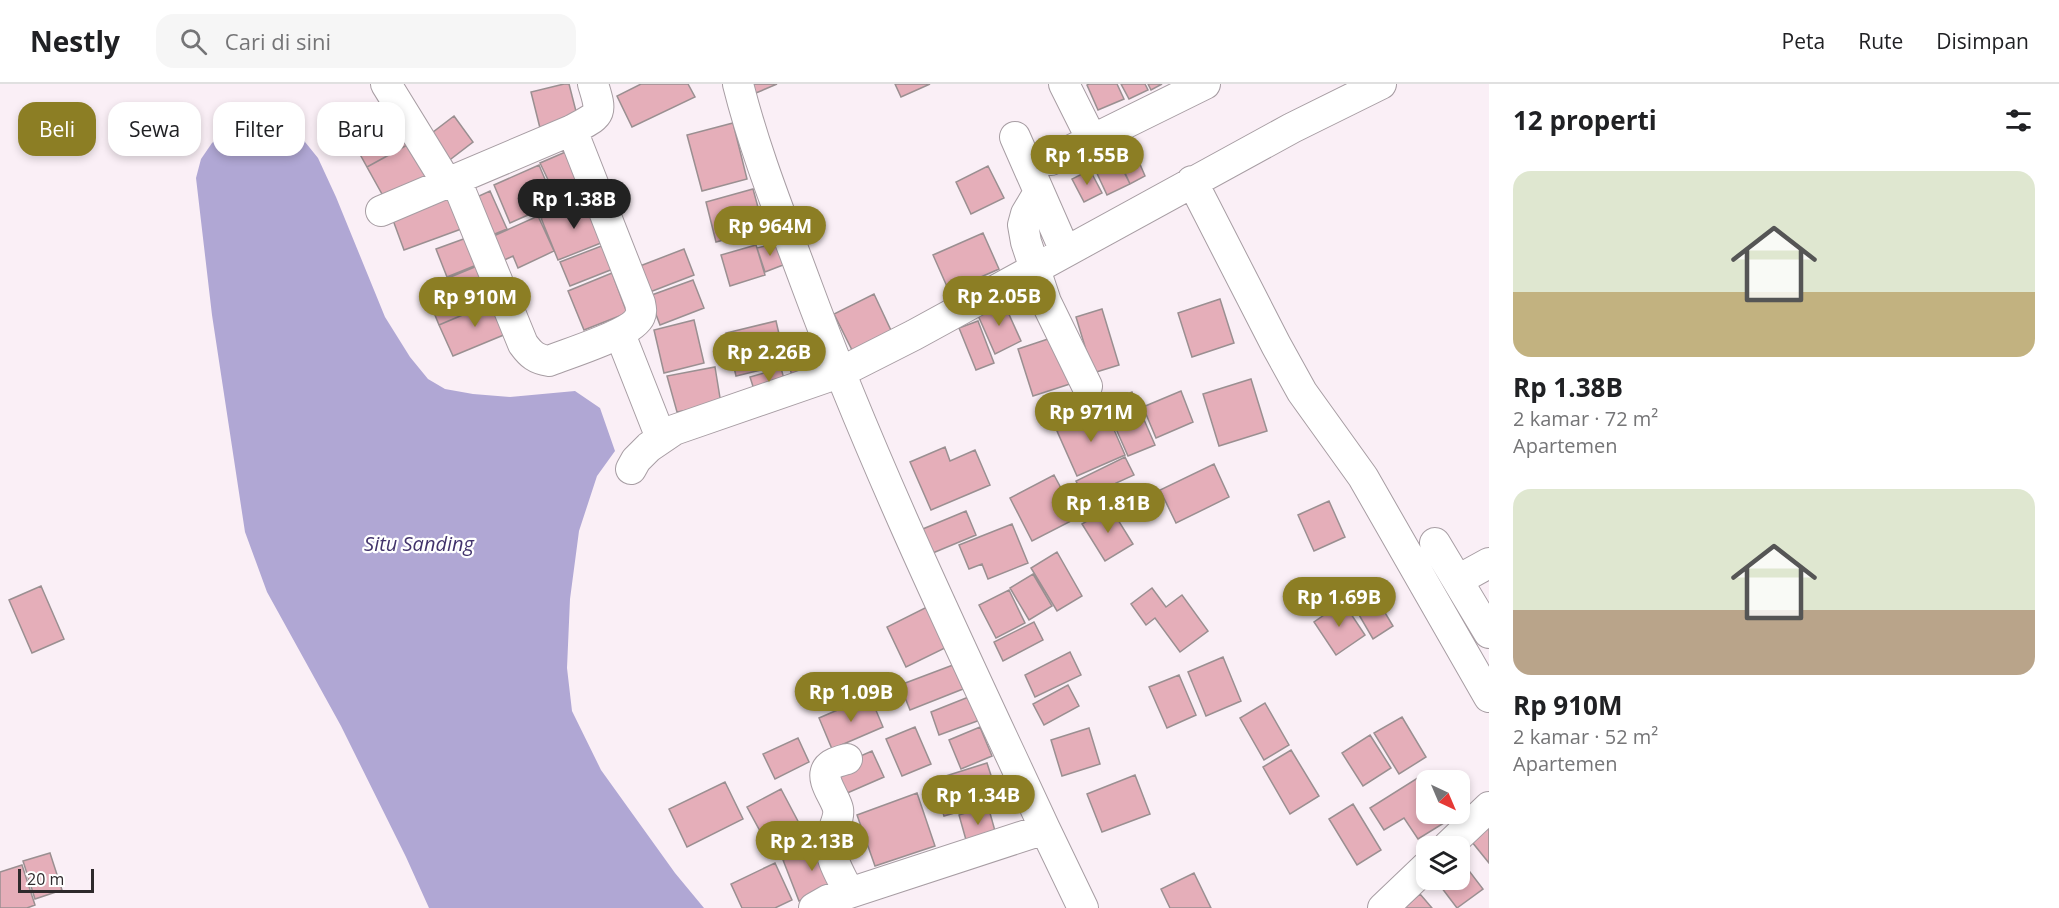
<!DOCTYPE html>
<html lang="id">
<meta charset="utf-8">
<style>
body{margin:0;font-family:"Open Sans",sans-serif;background:#f6f6f6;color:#202124;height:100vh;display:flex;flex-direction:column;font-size:22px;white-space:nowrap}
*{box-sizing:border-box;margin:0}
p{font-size:20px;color:#757577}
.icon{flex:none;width:33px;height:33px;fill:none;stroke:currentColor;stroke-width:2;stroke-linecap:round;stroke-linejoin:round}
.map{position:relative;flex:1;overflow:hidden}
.sheet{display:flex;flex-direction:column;background:#fff;width:570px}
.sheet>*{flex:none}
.guide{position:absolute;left:18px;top:18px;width:570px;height:54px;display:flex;gap:12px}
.needle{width:39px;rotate:136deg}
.fabs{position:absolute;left:1416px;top:686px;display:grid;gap:12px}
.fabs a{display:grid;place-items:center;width:54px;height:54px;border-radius:12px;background:#fff;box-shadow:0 3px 9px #0003;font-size:30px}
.scale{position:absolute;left:18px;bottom:15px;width:76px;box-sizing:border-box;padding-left:6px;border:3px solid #2e2a2c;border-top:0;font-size:16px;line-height:21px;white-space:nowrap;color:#2e2a2c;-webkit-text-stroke:4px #fff;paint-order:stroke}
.price{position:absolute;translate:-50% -51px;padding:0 14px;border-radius:21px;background:#8c7e24;color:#fff;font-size:20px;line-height:39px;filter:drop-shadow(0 2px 3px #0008)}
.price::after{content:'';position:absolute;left:50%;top:36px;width:18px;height:14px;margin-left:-9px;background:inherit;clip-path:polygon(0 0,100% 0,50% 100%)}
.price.current{background:#222;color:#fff}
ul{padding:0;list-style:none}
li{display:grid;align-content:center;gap:12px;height:318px;padding:0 24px}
li span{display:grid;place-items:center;height:186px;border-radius:18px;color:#555}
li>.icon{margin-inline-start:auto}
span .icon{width:108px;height:108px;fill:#fffc;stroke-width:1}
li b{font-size:26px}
h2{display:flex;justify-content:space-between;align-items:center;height:72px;padding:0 24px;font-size:26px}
.pill{padding:0 21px;border-radius:18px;background:#fff;box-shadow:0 3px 9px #0003;font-size:21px;line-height:54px}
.pill.current{background:#8c7e24;color:#fff}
header{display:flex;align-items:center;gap:36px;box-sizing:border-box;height:84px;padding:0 30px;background:#fff;border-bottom:2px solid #e0e0e0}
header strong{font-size:28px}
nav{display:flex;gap:33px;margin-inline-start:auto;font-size:21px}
.search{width:420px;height:54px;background:#f6f6f6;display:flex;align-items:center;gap:15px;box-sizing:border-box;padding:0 21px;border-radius:18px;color:#757577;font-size:22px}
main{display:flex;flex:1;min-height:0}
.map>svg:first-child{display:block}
</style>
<header>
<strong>Nestly</strong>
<div class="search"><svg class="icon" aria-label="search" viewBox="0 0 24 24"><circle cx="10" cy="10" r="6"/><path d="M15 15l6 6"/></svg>Cari di sini</div>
<nav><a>Peta</a><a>Rute</a><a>Disimpan</a></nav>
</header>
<main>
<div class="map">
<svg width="1489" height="824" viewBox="0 0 1489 824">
<rect width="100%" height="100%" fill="#faeff6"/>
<!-- water -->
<path fill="#b0a7d4" d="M263,33L284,40L301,53L318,74L336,113L385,233L410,273L428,295L445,305L473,310L510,313L575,307L600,324L615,367L597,392L579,447L570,515L567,584L572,627L601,686L675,789L704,824H429L406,773L341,642L267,508L245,448L212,231L196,94L201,75L212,59L226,46L245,34Z"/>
<!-- building -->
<path fill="#e5aeb9" stroke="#9a8f91" stroke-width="1.5" d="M564,0H569L579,39L541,48L531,8Z
M641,0H688L695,13L632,43L617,12Z
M752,0H777L756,9Z
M895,0H930L901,13Z
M1089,0H1117L1124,15L1098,26L1087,1Z
M1121,0H1145L1148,6L1129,15Z
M1148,0H1162L1151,6Z
M393,31L409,60L367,83L351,54Z
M454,32L473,58L447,78L428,52Z
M733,39L747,95L702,107L687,51Z
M409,60L429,95L387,119L367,83Z
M1133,64L1145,92L1130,100L1117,71Z
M570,66L590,110L561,123L540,79Z
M1117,74L1130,100L1107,111L1095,85Z
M539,81L555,119L510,139L494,101Z
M988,82L1004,114L971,130L956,98Z
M1090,86L1102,109L1084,118L1072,95Z
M753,105L764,145L716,158L706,118Z
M450,106L464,144L404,166L390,128Z
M490,107L507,145L485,154L468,117Z
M589,115L606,157L558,176L541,134Z
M538,132L554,167L518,184L513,172L498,179L487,155Z
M983,149L999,185L949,207L933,171Z
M469,153L479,180L447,193L436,165Z
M777,159L783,181L765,188L757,164Z
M604,161L613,185L570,202L560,178Z
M756,161L765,191L730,202L721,171Z
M684,165L694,191L650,208L640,182Z
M482,180L498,216L439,241L424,204Z
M612,189L627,229L584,246L568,207Z
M693,196L704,224L660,241L649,212Z
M874,210L895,255L856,274L834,230Z
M1220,215L1234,259L1192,273L1178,229Z
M498,216L511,248L453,272L439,241Z
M1003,217L1021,257L995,270L977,229Z
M1102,225L1119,281L1093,289L1076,233Z
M694,236L704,279L664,289L654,246Z
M776,237L786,280L736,292L726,249Z
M978,237L994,279L976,286L959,244Z
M1060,251L1076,298L1033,312L1018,265Z
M808,272L813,289L793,295L788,278Z
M715,283L721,320L677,328L667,292Z
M781,284L787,306L757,315L750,293Z
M1251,295L1267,347L1219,362L1203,310Z
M1088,303L1097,327L1059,342L1050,318Z
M1181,307L1193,338L1156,354L1143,323Z
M1132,308L1155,361L1128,372L1105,320Z
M1105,325L1125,371L1077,392L1057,347Z
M945,363L950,377L975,366L990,401L931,426L910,378Z
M1125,373L1134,391L1116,399L1124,415L1092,430L1076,397Z
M1214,380L1229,413L1176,439L1160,406Z
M1054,391L1077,434L1032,457L1010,414Z
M1329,417L1345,453L1314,467L1298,431Z
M1110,423L1133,460L1105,477L1082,440Z
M966,427L976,451L928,471L918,447Z
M1012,440L1028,479L988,495L982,480L969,485L959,461Z
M1057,468L1082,512L1057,527L1031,484Z
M1033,490L1052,522L1029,536L1010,504Z
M41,502L64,555L32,569L9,516Z
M1152,504L1166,523L1182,511L1208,547L1180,568L1155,534L1146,541L1131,520Z
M1009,506L1025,539L996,554L979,521Z
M1375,512L1393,542L1373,555L1355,524Z
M1343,518L1365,551L1336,571L1314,538Z
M927,523L947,563L906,583L887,543Z
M1034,538L1043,556L1003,577L994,558Z
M1070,568L1081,591L1035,613L1025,591Z
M1223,573L1241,617L1206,632L1188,588Z
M953,581L963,605L910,626L900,601Z
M1179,591L1196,631L1167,644L1149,603Z
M1068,601L1079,622L1044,641L1033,620Z
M870,612L883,643L832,665L819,634Z
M971,612L980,636L939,651L931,628Z
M1265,619L1289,661L1264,676L1240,634Z
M1402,633L1426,673L1399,690L1374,649Z
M915,643L931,680L902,692L886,655Z
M980,643L992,672L961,685L949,656Z
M1089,644L1100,680L1062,692L1051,656Z
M1370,651L1391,684L1363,702L1342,669Z
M798,654L809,678L775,695L763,670Z
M1291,666L1319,712L1290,730L1263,683Z
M872,667L884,693L845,710L833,684Z
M987,679L999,716L944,732L933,696Z
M1424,690L1428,696L1426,729H1448L1452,734L1418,755L1404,734L1384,746L1370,724Z
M1135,691L1150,730L1102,748L1087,710Z
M725,698L743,735L687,763L669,725Z
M781,705L801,743L767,760L747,723Z
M917,709L935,762L875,782L857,731Z
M1353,720L1381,766L1357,781L1329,735Z
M988,722L997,754L968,763L959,731Z
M1489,744V779L1472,758Z
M825,760L841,801L799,817L783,776Z
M50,769L62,806L35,815L23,777Z
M1460,775L1483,805L1457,824L1435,795H1460Z
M775,779L792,816L775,824H742L731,800Z
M22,781L35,821L27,824H0V788Z
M1194,789L1211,824H1170L1161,805Z
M1420,810L1432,824H1404Z"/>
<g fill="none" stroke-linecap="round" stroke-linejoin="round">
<!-- minor casing -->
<g stroke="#a79da3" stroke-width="32">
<path id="minor" d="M386,0L447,99
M738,0C755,68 781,132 805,197C874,384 961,564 1045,745L828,816L814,824
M1064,0L1092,56
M1015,53L1065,167
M1051,76L1205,0
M456,96L523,260C531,271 536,275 549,277C568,269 633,250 640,232C642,228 641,224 640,219L572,46
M1192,97L1276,261L1302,308L1363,393L1489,613
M1039,108L1026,130L1023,141L1026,158L1046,218L1087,302
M381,127L572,46C601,30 603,32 593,0
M620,250L661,354
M631,385L636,376L649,363L674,346L839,289L914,251L1292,44L1381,0
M1435,459L1489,549
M1458,496L1489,479
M847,675C840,677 831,679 827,685C820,696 836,714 838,725C840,735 831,747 831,757C829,775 842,793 849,809
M1045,745L1083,824
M1448,762L1489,723
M1383,824L1426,783"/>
</g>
<!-- minor -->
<use href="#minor" stroke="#fff" stroke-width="30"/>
</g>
<g text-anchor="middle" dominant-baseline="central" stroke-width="4.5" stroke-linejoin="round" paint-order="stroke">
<!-- water labels -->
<g font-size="20" font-style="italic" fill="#42336c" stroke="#fff">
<text x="419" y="459">Situ Sanding</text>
</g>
</g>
</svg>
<div class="fabs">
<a><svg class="needle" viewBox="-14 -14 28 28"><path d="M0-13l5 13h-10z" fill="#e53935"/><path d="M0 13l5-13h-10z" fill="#757577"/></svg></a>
<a><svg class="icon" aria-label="layers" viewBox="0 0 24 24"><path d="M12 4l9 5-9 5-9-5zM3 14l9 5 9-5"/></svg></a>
</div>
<div class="scale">20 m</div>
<b class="price" style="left:1087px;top:102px">Rp 1.55B</b>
<b class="price current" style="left:574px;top:146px">Rp 1.38B</b>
<b class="price" style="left:770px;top:173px">Rp 964M</b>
<b class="price" style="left:999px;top:243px">Rp 2.05B</b>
<b class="price" style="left:475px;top:244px">Rp 910M</b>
<b class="price" style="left:769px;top:299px">Rp 2.26B</b>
<b class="price" style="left:1091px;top:359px">Rp 971M</b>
<b class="price" style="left:1108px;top:450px">Rp 1.81B</b>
<b class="price" style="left:1339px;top:544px">Rp 1.69B</b>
<b class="price" style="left:851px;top:639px">Rp 1.09B</b>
<b class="price" style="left:978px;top:742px">Rp 1.34B</b>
<b class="price" style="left:812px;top:788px">Rp 2.13B</b>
<div class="guide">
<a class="pill current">Beli</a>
<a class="pill">Sewa</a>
<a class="pill">Filter</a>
<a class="pill">Baru</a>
</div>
</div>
<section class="sheet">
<h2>12 properti<svg class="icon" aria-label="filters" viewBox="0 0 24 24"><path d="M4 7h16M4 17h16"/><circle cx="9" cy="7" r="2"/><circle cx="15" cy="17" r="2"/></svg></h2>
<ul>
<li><span style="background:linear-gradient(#dfe7d0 65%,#c2b280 0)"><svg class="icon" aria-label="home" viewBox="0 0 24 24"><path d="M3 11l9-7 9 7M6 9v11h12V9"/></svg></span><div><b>Rp 1.38B</b><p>2 kamar · 72 m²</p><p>Apartemen</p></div></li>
<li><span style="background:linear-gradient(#dfe7d0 65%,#b9a48a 0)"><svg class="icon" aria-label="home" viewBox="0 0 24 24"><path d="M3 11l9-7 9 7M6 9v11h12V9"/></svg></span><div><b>Rp 910M</b><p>2 kamar · 52 m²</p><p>Apartemen</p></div></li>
</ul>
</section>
</main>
